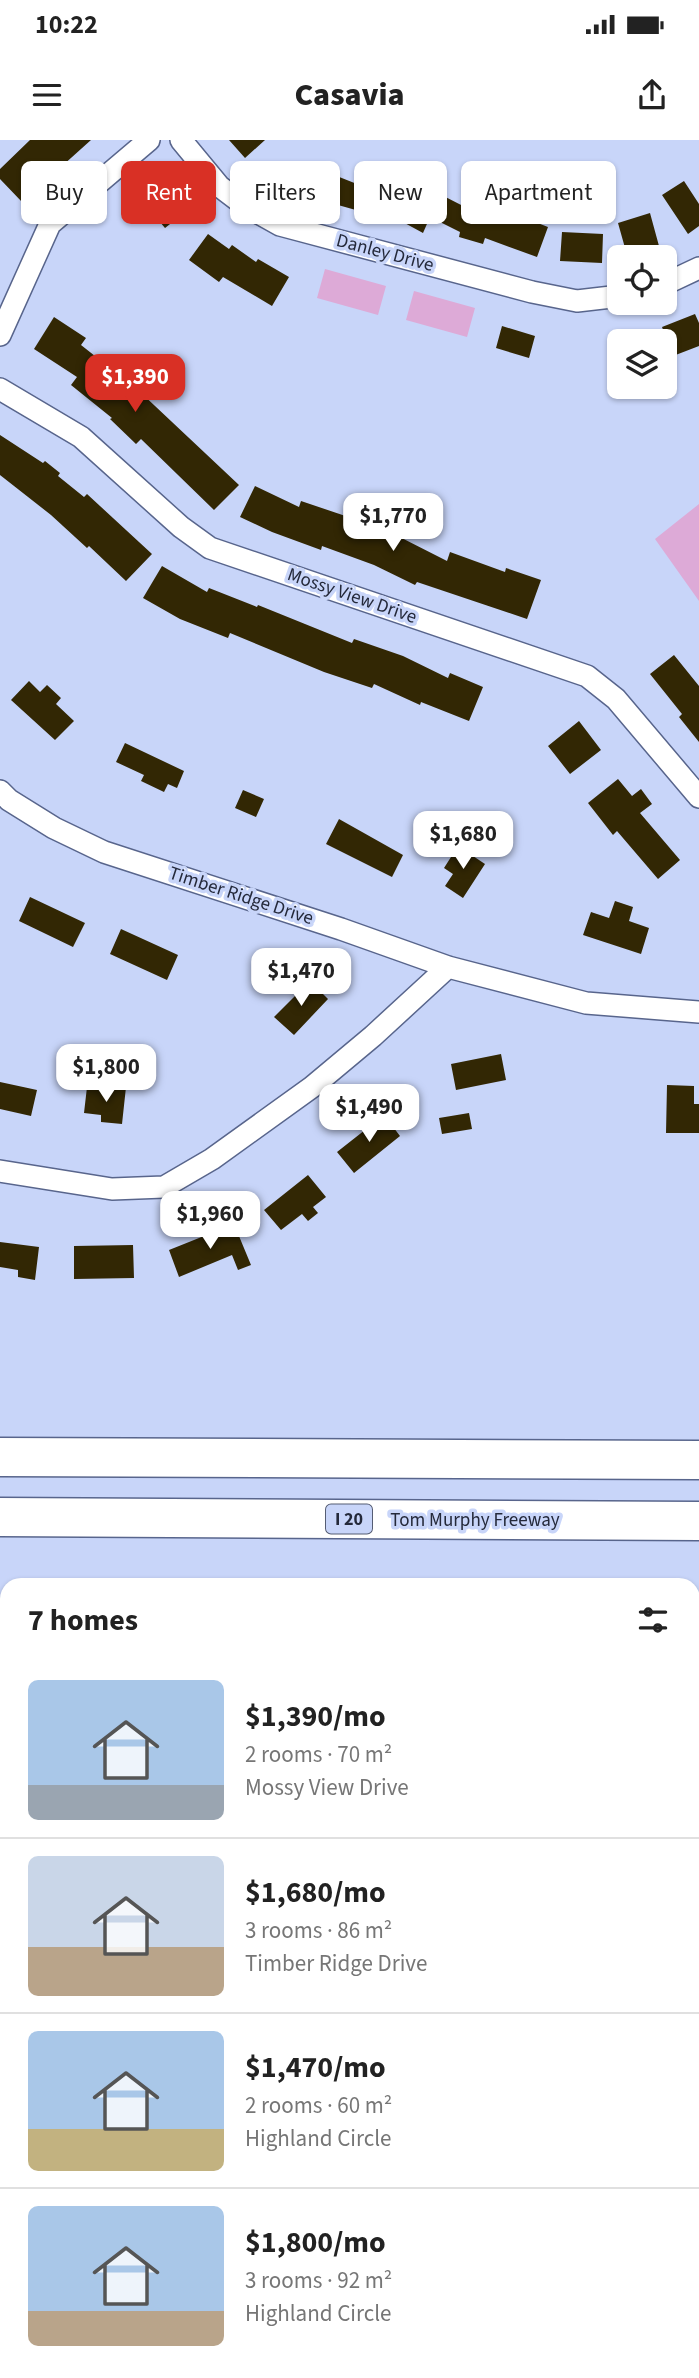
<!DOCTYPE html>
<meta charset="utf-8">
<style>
body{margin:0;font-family:"Source Sans 3",sans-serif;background:#f6f6f6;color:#222;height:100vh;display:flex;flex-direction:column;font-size:26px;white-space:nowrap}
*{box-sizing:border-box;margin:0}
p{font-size:23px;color:#767676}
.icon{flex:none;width:38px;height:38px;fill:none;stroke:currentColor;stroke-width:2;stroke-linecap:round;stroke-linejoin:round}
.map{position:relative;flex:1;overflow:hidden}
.side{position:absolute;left:0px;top:1438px;width:700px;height:800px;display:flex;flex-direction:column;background:#fff;border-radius:21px 21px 0 0;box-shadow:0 2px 5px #0004}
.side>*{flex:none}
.banner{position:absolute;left:21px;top:21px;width:658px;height:63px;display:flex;gap:14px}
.tools{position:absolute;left:607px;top:105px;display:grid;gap:14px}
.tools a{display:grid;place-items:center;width:70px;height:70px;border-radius:10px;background:#fff;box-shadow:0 2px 5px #0004;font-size:35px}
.price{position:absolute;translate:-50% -60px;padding:0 16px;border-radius:14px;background:#fff;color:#222;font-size:23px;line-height:46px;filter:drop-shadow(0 2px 4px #0008)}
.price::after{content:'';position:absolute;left:50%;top:42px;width:21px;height:16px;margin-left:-10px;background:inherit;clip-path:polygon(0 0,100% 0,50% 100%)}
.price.active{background:#d93025;color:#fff}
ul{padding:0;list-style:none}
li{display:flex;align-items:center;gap:21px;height:175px;padding:0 28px}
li+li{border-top:2px solid #e0e0e0}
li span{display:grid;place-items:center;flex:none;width:196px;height:140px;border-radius:10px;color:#555}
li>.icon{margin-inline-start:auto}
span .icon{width:84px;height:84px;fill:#fffc;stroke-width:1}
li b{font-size:30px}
h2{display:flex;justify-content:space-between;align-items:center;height:84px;padding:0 28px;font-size:30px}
.tag{padding:0 24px;border-radius:10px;background:#fff;box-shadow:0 2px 5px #0004;font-size:24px;line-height:63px}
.tag.active{background:#d93025;color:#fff}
.status{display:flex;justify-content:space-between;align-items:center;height:49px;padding:0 35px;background:#fff;direction:ltr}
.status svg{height:19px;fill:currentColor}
header{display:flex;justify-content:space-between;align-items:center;height:91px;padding:0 28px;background:#fff;font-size:32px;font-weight:800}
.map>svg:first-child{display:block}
</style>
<div class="status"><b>10:22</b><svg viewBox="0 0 49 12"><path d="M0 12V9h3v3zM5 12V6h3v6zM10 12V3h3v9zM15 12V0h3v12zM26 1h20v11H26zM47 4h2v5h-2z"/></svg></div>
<header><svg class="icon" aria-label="menu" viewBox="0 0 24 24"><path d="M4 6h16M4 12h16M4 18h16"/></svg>Casavia<svg class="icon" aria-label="share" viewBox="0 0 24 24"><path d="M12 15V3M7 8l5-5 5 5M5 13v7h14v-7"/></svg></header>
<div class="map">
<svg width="699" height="2238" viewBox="0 0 699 2238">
<rect width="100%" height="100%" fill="#c8d5f9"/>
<!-- green -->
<path fill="#ddaad7" d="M325,129L386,146L378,175L317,158Z
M414,151L475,168L467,197L406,180Z
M699,364V461L655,399Z"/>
<!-- water -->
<path fill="#53a9b8" d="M0,2125L7,2126V2231L0,2233Z"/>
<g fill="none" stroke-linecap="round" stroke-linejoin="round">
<!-- stream -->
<path stroke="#53a9b8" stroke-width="5" d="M693,2058L699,2055
M388,2238L402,2231"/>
</g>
<!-- building -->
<path fill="#322704" d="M30,0H91L22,62L0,39V29Z
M229,0H265L245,18Z
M309,25L367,48L373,26L398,33L385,75L371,71L370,74L338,65L337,67L299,52Z
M162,37L189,69L165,88L138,56Z
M684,41L699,64V86L688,94L662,55Z
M420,44L467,68L471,54L495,61L494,66L548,87L537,117L485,98L483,104L459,97L460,92L430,77L423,93L401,81Z
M650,73L659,106L627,115L618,83Z
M562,92L603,94L602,123L560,121Z
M208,94L229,109L232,105L256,122L258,119L289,137L272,166L223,137L219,142L189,120Z
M695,174L699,183V206L673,216L662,187Z
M54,177L86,198L81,205L138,250L239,345L214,370L141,299L136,304L110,279L112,278L71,245L77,237L34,209Z
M502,186L535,196L529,218L496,208Z
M0,295L43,323L45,321L60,333L58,336L84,357L87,354L152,414L126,441L89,406L87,408L51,375L0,335Z
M255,346L299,367L301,361L384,389L447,421L450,412L505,432L506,428L541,440L527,479L417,442L415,445L374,425L322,406L321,410L272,392L240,377Z
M162,426L207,452L209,448L257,467L258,465L352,503L354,499L403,516L448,538L450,533L483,547L469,581L421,562L420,565L374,544L372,548L324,532L230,493L228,498L180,479L143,458Z
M674,515L699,546V602L679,577L682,574L650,534Z
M29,541L40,552L47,545L61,558L56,564L74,581L55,600L11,560Z
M579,581L601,610L570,634L548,606Z
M125,603L184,631L177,648L168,644L164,652L141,641L144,635L116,622Z
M618,639L632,656L641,649L652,664L640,673L680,720L658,739L617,691L613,695L588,663Z
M243,650L264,659L256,677L235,668Z
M339,679L403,715L392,737L326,704Z
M458,706L485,724L463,758L445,746L453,734L444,728Z
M30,757L85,783L73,807L19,781Z
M615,761L633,767L629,781L649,788L641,814L583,795L591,772L609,778Z
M121,789L178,815L167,840L110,814Z
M310,841L328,859L294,895L274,877Z
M501,914L506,940L456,950L451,924Z
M0,942L37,950L31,976L0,969Z
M667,945L694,946V964H699V993H666Z
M110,946L126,947L122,984L101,982V975L84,973L87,947L109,950Z
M469,973L472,989L442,994L439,978Z
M384,975L400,996L354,1033L337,1012Z
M308,1035L326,1057L313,1067L318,1073L308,1081L302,1074L281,1090L264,1070Z
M234,1084L251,1125L238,1130L232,1115L179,1137L169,1110Z
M0,1102L39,1107L35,1140L18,1137V1130L0,1127Z
M133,1105L134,1138L74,1139V1106Z"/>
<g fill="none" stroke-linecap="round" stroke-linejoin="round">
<!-- lane casing -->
<g stroke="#58658c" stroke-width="13">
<path id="lane" d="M0,1528H7
M693,1674L699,1673
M0,2076H7
M0,2108H7
M693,2177L699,2172
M620,2238L628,2231"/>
</g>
<!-- street casing -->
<g stroke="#58658c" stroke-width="24">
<path id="street" d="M181,0L219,46L244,65L280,85L532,152L577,161L620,156
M665,144L699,128
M0,195L50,84L149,0
M0,249L81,297L181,387L210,408L587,536L616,559L699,657
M0,651L9,660L54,688L104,712L341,789L448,827L586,863L699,872
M0,1031L112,1049L164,1047L212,1019L312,947L373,896L448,827"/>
</g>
<!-- highway casing -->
<g stroke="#58658c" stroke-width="41">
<path id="highway" d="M0,1317L699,1320
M0,1377L699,1381"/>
</g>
<!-- lane -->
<use href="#lane" stroke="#fff" stroke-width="10"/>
<!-- street -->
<use href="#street" stroke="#fff" stroke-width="21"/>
<!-- highway -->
<use href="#highway" stroke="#fff" stroke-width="38"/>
</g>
<g text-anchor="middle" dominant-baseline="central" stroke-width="7" stroke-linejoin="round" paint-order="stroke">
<!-- shield labels -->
<rect fill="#c8d5f9" stroke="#555d73" stroke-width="2" x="326" y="1364.5" width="46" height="29" rx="5"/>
<g font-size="18" font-weight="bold" fill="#24293a">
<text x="349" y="1379">I 20</text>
</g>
<!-- street labels -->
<g font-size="19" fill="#24293a" stroke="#c8d5f9">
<text transform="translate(385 113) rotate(15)">Danley Drive</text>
<text transform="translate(352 456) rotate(19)">Mossy View Drive</text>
<text transform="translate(241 756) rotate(18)">Timber Ridge Drive</text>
<text x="475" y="1380">Tom Murphy Freeway</text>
</g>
</g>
</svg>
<div class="tools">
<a><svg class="icon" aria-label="locate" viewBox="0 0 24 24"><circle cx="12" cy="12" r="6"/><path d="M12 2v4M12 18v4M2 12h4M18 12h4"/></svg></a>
<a><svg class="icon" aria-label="layers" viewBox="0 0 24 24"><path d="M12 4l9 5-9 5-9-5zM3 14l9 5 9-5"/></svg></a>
</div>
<b class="price active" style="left:135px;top:274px">$1,390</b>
<b class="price" style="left:393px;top:413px">$1,770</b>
<b class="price" style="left:463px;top:731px">$1,680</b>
<b class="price" style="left:301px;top:868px">$1,470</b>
<b class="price" style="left:106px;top:964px">$1,800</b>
<b class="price" style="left:369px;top:1004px">$1,490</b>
<b class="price" style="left:210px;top:1111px">$1,960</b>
<div class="banner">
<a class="tag">Buy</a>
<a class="tag active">Rent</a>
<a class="tag">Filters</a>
<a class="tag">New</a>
<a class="tag">Apartment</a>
</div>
<section class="side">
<h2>7 homes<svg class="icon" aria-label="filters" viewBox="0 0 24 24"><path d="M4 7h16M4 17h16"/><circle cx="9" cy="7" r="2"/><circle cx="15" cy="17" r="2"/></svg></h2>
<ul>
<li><span style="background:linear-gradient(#a9c7e8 75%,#9aa5b1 0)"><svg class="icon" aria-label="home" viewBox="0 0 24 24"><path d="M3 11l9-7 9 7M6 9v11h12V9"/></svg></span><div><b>$1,390/mo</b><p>2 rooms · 70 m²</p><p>Mossy View Drive</p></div></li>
<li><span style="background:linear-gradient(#c9d6e8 65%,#b9a48a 0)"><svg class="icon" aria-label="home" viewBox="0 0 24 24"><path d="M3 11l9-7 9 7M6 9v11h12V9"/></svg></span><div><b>$1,680/mo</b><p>3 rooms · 86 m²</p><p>Timber Ridge Drive</p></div></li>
<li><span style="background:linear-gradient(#a9c7e8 70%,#c2b280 0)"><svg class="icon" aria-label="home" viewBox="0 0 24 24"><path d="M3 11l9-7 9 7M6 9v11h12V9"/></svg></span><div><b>$1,470/mo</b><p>2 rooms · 60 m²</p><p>Highland Circle</p></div></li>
<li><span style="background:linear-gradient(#a9c7e8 75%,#b9a48a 0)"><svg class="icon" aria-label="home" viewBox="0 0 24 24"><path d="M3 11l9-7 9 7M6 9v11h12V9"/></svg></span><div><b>$1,800/mo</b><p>3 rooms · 92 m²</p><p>Highland Circle</p></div></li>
</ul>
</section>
</div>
